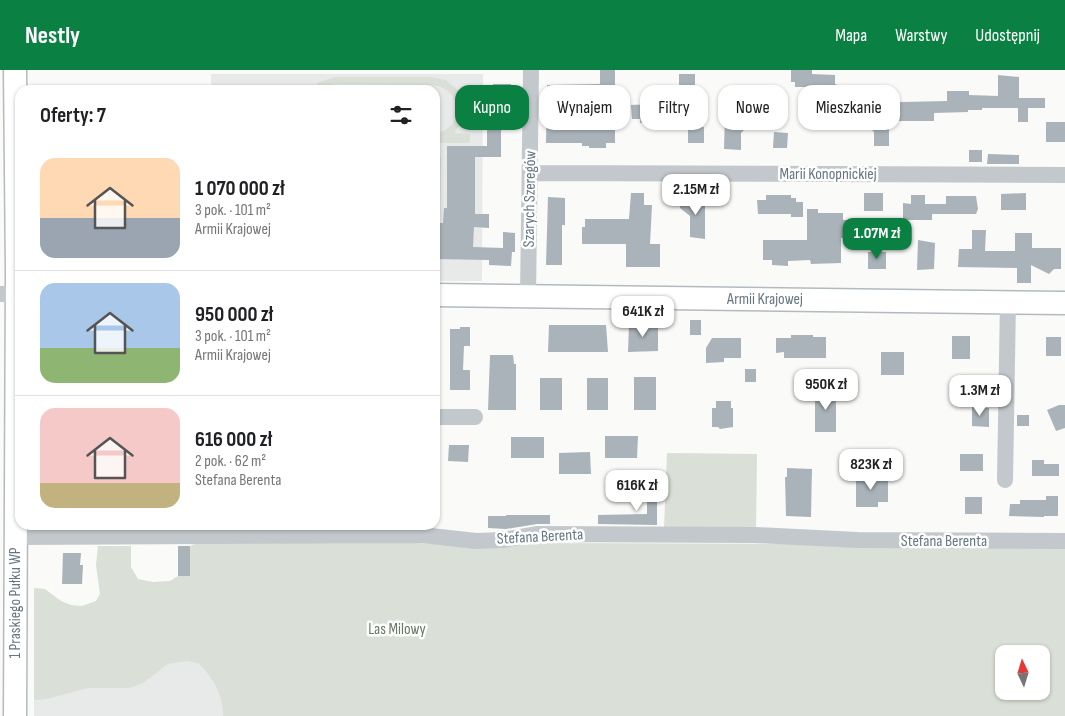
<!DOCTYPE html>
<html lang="pl">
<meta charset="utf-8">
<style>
body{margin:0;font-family:"Sofia Sans Condensed",sans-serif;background:#f6f6f6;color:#202124;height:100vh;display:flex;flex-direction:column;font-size:19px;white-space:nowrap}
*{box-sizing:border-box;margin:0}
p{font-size:16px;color:#757577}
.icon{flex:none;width:28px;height:28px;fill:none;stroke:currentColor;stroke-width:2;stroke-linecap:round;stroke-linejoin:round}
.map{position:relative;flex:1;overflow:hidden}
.details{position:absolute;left:15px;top:15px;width:425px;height:445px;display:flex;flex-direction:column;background:#fff;border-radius:15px;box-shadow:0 1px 4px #0004}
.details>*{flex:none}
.banner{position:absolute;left:455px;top:15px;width:475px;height:45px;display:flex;gap:10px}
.needle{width:32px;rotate:356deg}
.controls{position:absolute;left:995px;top:575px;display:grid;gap:10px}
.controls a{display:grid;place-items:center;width:55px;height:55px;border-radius:10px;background:#fff;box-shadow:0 1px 4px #0004;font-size:25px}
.price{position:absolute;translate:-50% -42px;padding:0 11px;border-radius:10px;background:#fff;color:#222;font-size:16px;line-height:32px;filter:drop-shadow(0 1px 2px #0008)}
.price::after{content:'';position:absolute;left:50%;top:30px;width:15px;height:11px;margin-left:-8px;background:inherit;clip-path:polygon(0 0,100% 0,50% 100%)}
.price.selected{background:#0b8043;color:#fff}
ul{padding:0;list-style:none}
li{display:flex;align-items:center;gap:15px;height:125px;padding:0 25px}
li+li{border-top:1px solid #e0e0e0}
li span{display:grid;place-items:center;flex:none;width:140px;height:100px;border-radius:15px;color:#555}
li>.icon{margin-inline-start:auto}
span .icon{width:60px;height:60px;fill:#fffc;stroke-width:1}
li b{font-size:21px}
h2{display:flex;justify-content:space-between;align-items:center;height:60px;padding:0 25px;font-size:21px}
.tag{padding:0 18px;border-radius:15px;background:#fff;box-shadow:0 1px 4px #0004;font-size:18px;line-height:45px}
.tag.selected{background:#0b8043;color:#fff}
header{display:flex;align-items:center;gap:30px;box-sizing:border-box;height:70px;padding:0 25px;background:#0b8043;color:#fff}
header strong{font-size:24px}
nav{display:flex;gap:28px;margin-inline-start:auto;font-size:18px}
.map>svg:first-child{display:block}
</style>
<header>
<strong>Nestly</strong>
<nav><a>Mapa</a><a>Warstwy</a><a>Udostępnij</a></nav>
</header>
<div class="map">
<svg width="1065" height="646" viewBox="0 0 1065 646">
<rect width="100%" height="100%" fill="#fafaf8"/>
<!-- built -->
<path fill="#e8e9e9" d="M211,4H483L482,211H435V20H211Z
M34,557L301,558L302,646H34Z"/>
<!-- green -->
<path fill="#dadfd7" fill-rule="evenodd" d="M335,7H430L446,10L459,21L465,36L462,52L454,63L470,64V73H435V63C466,59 464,18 432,15L335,14L320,20H311L319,12Z
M336,16H433V20H336Z
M435,87H441L440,135H435Z
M667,383L757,384L756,459L664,458Z
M343,469L471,476L530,473L1065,475V646H223C224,625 212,606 198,593L187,591L168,594L143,613L129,618H88L47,629L34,630V518L45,519L61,531L71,535L82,536L96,531L100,524L96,495L98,476H131V497L138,509L153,512L170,511L178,506H190V476L203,471ZM1004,584H1041V621H1004Z"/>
<!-- building -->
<path fill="#aab3b9" d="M600,0H615V33H592V30H568V35H566V59L589,60V55H605V60H615V73H606V78H589V76H582V73H546L547,15L600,14Z
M791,0H812V4L835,5V14L838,15V31H818V17H795V12H791Z
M679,4H695V22H679Z
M998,5L1019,7V28H1045V38H1028V52H1018V38H982V40H968V42L934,43V51H889V76H874V62L867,55H857L858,33L947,31V21H969V25L998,26Z
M493,14H511V35L492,34Z
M655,34L656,52L640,53V49H632L631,35Z
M725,42H751L747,57L741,63V80L724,79Z
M483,44H493V56H483Z
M1046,52H1065V72H1046Z
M501,56V87H475V144H489V158L474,157L473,177L503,178V162L515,163V182H512L511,196L489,195V190L435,189V153H443L444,138H447V76H487V57Z
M688,57H704V73H688Z
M774,62L788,63L787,78H773Z
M969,80H982V92H969Z
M988,84L1019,85V94H987Z
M631,123H644V135H652L650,174H660V197H626V174H582V157H585V149H629Z
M864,123H883V141H864Z
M1026,123V140H1001V124Z
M766,125H791V128H796V132H803V147H791V144H758L757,130H766Z
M911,125H925V134H946V126H976L978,139L976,144H932V150H903V133L911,134Z
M548,127L565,128V155H562V195H546Z
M694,127L705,128V169L690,167V146L680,138V130H694Z
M807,139H818V143H843V150H849V168H841V193L811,194L810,190L788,191V196L772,195V190H763V170H807Z
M972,160H986L985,181H1015V163H1032V178H1061V199H1054L1049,204L1031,195V213H1017V198L958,197L959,179H972Z
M918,170L935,173L934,199L917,200Z
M868,182H886V199H868Z
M690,250H701V265H690Z
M629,254L658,255V281L628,282Z
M549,255H606L608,282H548Z
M460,257H470V276H464L463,300H470V320H450V259H460Z
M791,265H813V267H826V288H784V282L776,283V268H791Z
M952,266H970V289H952Z
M1046,267H1061V286H1046Z
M712,268H741V288H724V292L706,293V278Z
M881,282H904V305H881Z
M490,285H513L514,294H516V340H488Z
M745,299H756V312H745Z
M634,307H656V340H634Z
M540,308H562V340H540Z
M587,308H608V340H587Z
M815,320H836V362H815Z
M716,331H731V338H733V357L720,359L718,357H712V338H716Z
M1059,335H1065V358L1056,361L1047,340Z
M972,337L989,338V357L972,356Z
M1017,345H1029V356H1017Z
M605,366H638L637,388H605Z
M511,367H544V388H511Z
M449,375H469L468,392L448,391Z
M590,382L591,404H559V383Z
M960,384H983V401H960Z
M1032,390H1044V394H1059V406H1032Z
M787,398L812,399L811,447L786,446L785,407H787Z
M856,405H878V410H888V432H878V437H856Z
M647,415H660V428H657V455L598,454V445L647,444Z
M1046,426H1058V446H1044V447L1009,446L1010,434H1020V430H1046Z
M965,427H982V444H965Z
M506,445H550V454H537L506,459L488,458V446H506Z
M178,476H190V506H178Z
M63,483H81L80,495H83L82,514H62Z"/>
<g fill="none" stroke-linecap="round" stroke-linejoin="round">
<!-- secondary casing -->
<g stroke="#b3babf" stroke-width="25">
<path id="secondary" d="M15,0L17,203L15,646
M435,225L1065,233"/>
</g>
<!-- street -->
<path stroke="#c3c8cc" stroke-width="16" d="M531,103L1065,105
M0,224H16
M528,227L531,0
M435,347H475
M1005,410L1008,231
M15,467L422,465L476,471L502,470L538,464L755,465L858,470L1065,471"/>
<!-- secondary -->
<use href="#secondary" stroke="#fff" stroke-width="22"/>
</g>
<g text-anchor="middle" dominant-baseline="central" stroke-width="5" stroke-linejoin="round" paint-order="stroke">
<!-- street labels -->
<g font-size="16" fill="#657683" stroke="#fff">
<text x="828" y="104">Marii Konopnickiej</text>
<text transform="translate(530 129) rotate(-89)">Szarych Szeregów</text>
<text x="765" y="229">Armii Krajowej</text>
<text transform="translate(540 467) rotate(-3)">Stefana Berenta</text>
<text x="944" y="471">Stefana Berenta</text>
<text transform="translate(15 533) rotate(-90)">1 Praskiego Pułku WP</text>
</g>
<!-- park labels -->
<g font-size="16" fill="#687a64" stroke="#fff">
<text x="397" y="559">Las Milowy</text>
</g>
</g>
</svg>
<div class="controls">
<a><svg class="needle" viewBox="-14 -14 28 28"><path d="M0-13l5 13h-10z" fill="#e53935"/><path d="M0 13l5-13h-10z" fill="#757577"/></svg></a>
</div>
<b class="price" style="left:696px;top:146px">2.15M zł</b>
<b class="price selected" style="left:877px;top:190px">1.07M zł</b>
<b class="price" style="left:643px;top:268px">641K zł</b>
<b class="price" style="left:826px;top:341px">950K zł</b>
<b class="price" style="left:980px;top:347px">1.3M zł</b>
<b class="price" style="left:871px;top:421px">823K zł</b>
<b class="price" style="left:637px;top:442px">616K zł</b>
<div class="banner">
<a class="tag selected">Kupno</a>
<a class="tag">Wynajem</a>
<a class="tag">Filtry</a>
<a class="tag">Nowe</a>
<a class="tag">Mieszkanie</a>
</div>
<section class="details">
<h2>Oferty: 7<svg class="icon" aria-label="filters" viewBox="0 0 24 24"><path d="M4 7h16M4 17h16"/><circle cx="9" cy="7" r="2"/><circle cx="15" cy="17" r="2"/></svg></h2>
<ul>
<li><span style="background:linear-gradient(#ffd9b3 60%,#9aa5b1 0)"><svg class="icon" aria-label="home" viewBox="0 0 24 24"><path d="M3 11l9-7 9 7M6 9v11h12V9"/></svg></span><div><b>1 070 000 zł</b><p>3 pok. · 101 m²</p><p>Armii Krajowej</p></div></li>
<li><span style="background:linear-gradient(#a9c7e8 65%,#8fb573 0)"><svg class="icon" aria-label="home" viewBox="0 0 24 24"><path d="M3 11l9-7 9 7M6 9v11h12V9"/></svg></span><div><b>950 000 zł</b><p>3 pok. · 101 m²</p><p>Armii Krajowej</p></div></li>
<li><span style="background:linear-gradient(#f6c9c9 75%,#c2b280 0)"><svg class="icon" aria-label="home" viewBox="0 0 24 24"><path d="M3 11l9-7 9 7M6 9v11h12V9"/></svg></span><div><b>616 000 zł</b><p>2 pok. · 62 m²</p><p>Stefana Berenta</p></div></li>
</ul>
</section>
</div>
